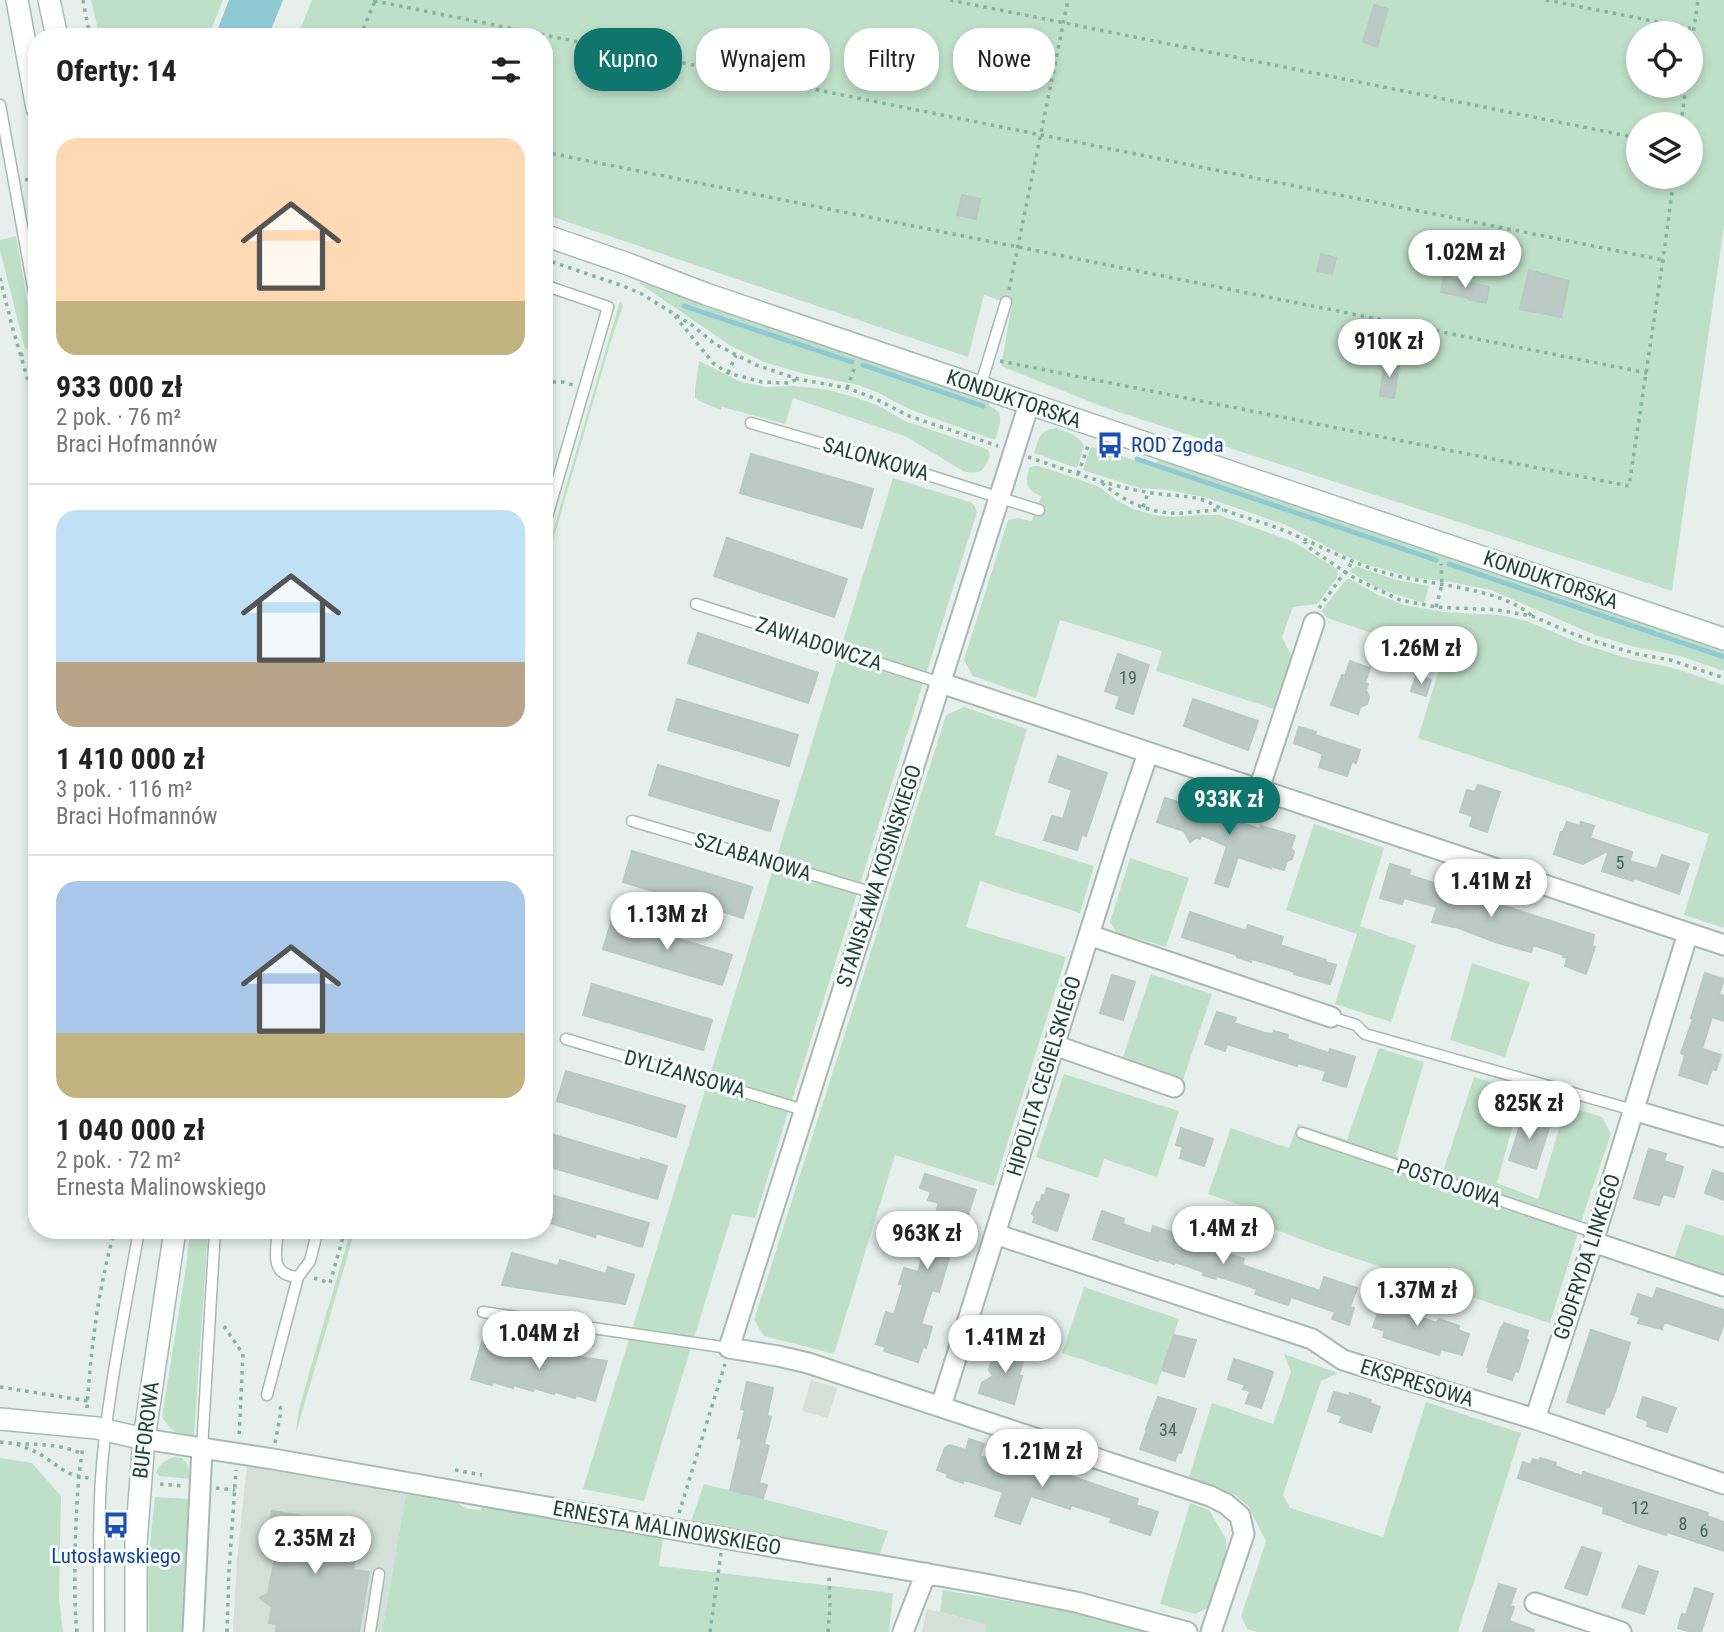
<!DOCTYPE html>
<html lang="pl">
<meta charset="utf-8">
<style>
body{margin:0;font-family:"Roboto Condensed",sans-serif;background:#f6f6f6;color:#222;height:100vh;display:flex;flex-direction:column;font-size:26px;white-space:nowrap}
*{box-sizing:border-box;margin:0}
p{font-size:23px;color:#767676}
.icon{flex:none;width:38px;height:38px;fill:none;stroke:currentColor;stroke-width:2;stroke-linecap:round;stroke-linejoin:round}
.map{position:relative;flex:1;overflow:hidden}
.side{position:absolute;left:28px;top:28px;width:525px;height:1211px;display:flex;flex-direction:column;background:#fff;border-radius:28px;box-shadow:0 4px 10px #0003}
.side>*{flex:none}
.guide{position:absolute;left:574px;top:28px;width:665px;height:63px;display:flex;gap:14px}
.fabs{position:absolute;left:1626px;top:21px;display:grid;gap:14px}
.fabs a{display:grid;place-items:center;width:77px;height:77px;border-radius:50%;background:#fff;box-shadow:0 4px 10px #0003;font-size:35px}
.price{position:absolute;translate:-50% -60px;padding:0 16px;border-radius:24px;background:#fff;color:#222;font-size:23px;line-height:46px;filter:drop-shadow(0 2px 4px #0008)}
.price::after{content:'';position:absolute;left:50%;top:42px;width:21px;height:16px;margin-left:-10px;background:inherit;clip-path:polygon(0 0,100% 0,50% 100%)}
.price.current{background:#0f766e;color:#fff}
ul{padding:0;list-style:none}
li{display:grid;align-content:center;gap:14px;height:371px;padding:0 28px}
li+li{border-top:2px solid #e0e0e0}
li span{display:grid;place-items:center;height:217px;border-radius:21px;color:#555}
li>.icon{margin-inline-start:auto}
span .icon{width:126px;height:126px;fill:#fffc;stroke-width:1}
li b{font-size:30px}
h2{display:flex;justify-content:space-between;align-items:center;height:84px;padding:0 28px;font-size:30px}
.chip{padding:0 24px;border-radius:28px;background:#fff;box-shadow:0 4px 10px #0003;font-size:24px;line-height:63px}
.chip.current{background:#0f766e;color:#fff}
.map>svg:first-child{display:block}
</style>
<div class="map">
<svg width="1724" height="1632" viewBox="0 0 1724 1632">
<rect width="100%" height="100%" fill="#e6efeb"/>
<!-- built -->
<path fill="#d4dfda" d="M811,1380L837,1388L828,1418L802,1411Z
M247,1466L406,1494L382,1632H233L237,1560Z
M927,1609L987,1624L986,1632H922Z"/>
<!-- green -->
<path fill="#bfe0c8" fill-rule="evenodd" d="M91,0H223L208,37H100Z
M312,0H1724V225L1672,591L1106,408L1001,366L1012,304L984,295L968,357L544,214V37H297ZM1638,33H1690V86H1638ZM1638,124H1690V177H1638Z
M16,236L35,347L25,349L0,250V240Z
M636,281L760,321L991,399L989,406C1007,412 999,426 995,440L911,410L877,392L858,385L801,373L764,362L731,346Z
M620,301L623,306L610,344L544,571V562Z
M699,361L741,382L765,387L793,386L824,389L851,396L879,406L905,421L984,448L988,450L990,455C984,472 980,475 963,471L905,436L793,398L785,424L722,407L721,410L699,401L695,398V389Z
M1056,428C1067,432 1079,435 1084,446L1077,468L1034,453C1039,439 1039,430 1056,428Z
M1093,447L1155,467L1159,455L1724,649V671L1680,656L1631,646L1595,635L1491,590L1450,582L1410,577L1365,564L1339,553L1286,525L1204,497L1168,490L1139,488L1083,470L1090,448Z
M1034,466H1039L1098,486L1116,500L1133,509L1154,515L1174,517L1200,515H1219L1264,531L1294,542L1338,570L1337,578L1317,604L1293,607L1282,637L1292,657L1274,709L1156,671L1162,651L1060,620L1036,698L973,676L964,660L1008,520L1018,518L1031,521L1034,515L1038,516L1042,504L1039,502L1041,496C1026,491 1025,481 1029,468Z
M893,478L970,502L974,505L977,512L755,1218L732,1214L644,1501L583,1489Z
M1356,566L1396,580L1429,586L1424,603L1379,589L1349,571Z
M1347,579H1350L1378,595L1404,605L1444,612L1499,615L1527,621L1582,644L1634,660L1674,668L1724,685V928L1684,915L1709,834L1418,738L1443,657L1327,618L1322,611L1325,606Z
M964,707L1027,729L995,835L1094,866L1080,913L980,881L966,927L1066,957L994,1186L895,1155L834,1354L764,1336L754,1320L946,715Z
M1314,824L1384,848L1360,926L1416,945L1391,1022L1335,1004L1357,934L1286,910Z
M1130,858L1189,878L1166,947L1116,932L1110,922Z
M1472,963L1530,982L1505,1057L1450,1040Z
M1151,974L1212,994L1182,1083L1123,1057Z
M1379,1048L1424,1062L1396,1156L1443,1172L1474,1077L1522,1092L1497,1183L1538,1199L1566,1106L1602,1117L1611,1134L1586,1207L1550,1323L1321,1247L1266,1226L1269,1215L1208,1194L1231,1128L1289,1148L1298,1124L1347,1140Z
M1064,1074L1179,1111L1157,1177L1104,1159L1098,1178L1036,1157Z
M1686,1224L1724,1236V1277L1673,1261Z
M190,1230H208L194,1435C177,1435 172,1432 162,1417L186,1267Z
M351,1230H355L296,1433L298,1413L312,1363Z
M1084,1287L1179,1319L1157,1385L1062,1353Z
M1284,1354L1338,1373L1321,1381L1283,1495L1290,1508L1383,1537L1426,1402L1521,1433L1458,1632H1257L1247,1629L1241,1616L1266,1541L1248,1506L1235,1495L1189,1477L1212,1403L1273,1424L1291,1372Z
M175,1457L182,1458L188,1465L191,1479L159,1476L158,1474L156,1473C160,1463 165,1460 175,1457Z
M0,1458L32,1463L61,1496L59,1599L63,1632H0Z
M704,1484L888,1531L879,1556L691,1521Z
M406,1494L458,1503C464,1509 471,1509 480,1510L485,1505L663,1537L659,1566L893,1593L889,1632H382Z
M155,1497L190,1499L182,1632H149L148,1562Z
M1190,1503L1209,1510L1226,1539V1562L1210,1607L1195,1614L1160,1604Z
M943,1590L1069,1611L1146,1632H986V1624L940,1612Z"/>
<!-- water -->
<path fill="#8ec9d4" d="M229,0H283L268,37H231L217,31Z"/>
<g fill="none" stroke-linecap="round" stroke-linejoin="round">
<!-- stream -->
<path stroke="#8ec9d4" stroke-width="5" d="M684,306L852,362
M863,365L983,406
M1137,459L1436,560
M1449,564L1724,657"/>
</g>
<!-- building -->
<path fill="#bbcac4" stroke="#b8c9c2" stroke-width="2" d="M1374,5L1388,9L1377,47L1363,42Z
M962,195L980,199L976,219L957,215Z
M1321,254L1336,258L1332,274L1317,271Z
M1529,270L1569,281L1561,317L1520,309Z
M1444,277L1489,287L1486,303L1469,300V298L1441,292Z
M1385,360L1399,364L1394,398L1380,396Z
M751,454L873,489L862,528L740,493Z
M727,538L847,579L834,617L714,576Z
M698,633L818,673L808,703L688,663Z
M1118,654L1149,665L1133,714L1116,708L1120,696L1105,691Z
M1350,661L1370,668L1365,683L1368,684L1366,690L1369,697L1367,704L1360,707L1358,714L1331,705L1342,675L1345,676Z
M1416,676L1431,680L1426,696L1411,691Z
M677,699L798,735L789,766L668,730Z
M1193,699L1258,721L1248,750L1184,726Z
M1299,727L1316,732L1315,735L1360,750L1356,763L1352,761L1347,776L1319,767L1323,754L1294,743Z
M1058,756L1107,773L1086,836L1082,834L1077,850L1044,840L1052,816L1063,819L1072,790L1049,782Z
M658,765L779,801L770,831L649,795Z
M1478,785L1500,792L1487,832L1470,826L1473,816L1460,812L1467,790L1475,792Z
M1165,798L1181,803L1182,799L1220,813L1219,815L1260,829L1261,826L1295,836L1291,848L1294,852L1292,859L1287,861L1284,870L1271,866V868L1238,857L1228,887L1215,883L1227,846L1201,835L1200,839L1196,838L1190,842L1184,831L1157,822Z
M1567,822L1580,826L1581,822L1594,826L1590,838L1632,852L1630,861L1657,869L1662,855L1689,864L1679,894L1634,878L1633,881L1602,871L1609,850L1583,864L1554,854L1561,832H1563Z
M632,851L752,887L743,918L623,882Z
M1390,864L1410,870L1409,875L1594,935L1592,946L1595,947L1586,974L1565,966L1567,958L1563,957L1564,955L1533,945L1531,952L1495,942L1454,926V927L1432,922L1437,907L1404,898L1402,904L1380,898Z
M1190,912L1246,931L1248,925L1283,937L1280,945L1326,960L1325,962L1336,965L1330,984L1294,974L1295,972L1252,959L1251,962L1237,957V955L1182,937Z
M612,919L732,955L722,985L603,949Z
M1705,973L1724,979L1719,994L1724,996V1021L1712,1017L1702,1049L1721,1055L1716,1070L1712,1069L1707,1084L1679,1075L1685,1055L1681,1053L1693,1019L1691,1018Z
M1112,975L1135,982L1123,1020L1100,1013Z
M592,984L712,1020L703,1050L583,1015Z
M1217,1012L1236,1018L1234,1023L1265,1033L1273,1034L1274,1031L1288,1035L1287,1039L1329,1053L1330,1049L1355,1057L1346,1087L1323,1080L1326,1071L1298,1063L1297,1066L1227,1044L1225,1051L1205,1044Z
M566,1071L685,1106L676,1137L557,1101Z
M1525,1110L1538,1114L1535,1124L1549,1128L1536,1169L1509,1160Z
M1181,1128L1213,1139L1204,1166L1180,1158L1183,1147L1176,1145Z
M548,1133L641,1161V1158L667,1166L657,1199L544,1165V1144Z
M1649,1149L1666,1154L1664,1161L1683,1167L1674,1197L1663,1194L1659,1205L1634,1198Z
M1713,1170L1724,1174V1200L1705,1193Z
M925,1174L976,1190L958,1246L953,1244L939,1292L932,1290L921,1324L932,1327L926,1348L923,1347L918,1362L884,1351L886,1347L876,1344L886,1312L894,1315L903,1285L899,1284L904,1268L918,1272L939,1203L928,1200L931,1192L920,1188Z
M1047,1188L1069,1195L1057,1231L1033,1222L1035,1216L1032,1214L1037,1202L1040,1203L1042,1195L1045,1196Z
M544,1193L649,1223L642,1247L596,1233L595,1237L544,1221Z
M1102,1211L1124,1219L1123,1224L1151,1234L1153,1226L1183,1236V1238L1211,1248L1216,1245L1223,1247L1226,1253L1244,1259L1242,1265L1320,1291L1324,1277L1357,1288L1350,1307L1354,1308L1349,1325L1332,1319L1335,1312L1291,1297L1288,1305L1255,1294L1257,1289L1217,1276L1216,1279L1203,1275L1204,1272L1175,1262L1174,1264L1159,1259L1158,1261L1093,1239Z
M512,1253L558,1266L560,1260L606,1274L608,1267L634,1275L625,1304L502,1285Z
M1657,1288L1724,1310V1323L1718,1340L1664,1322L1662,1329L1638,1323L1640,1317L1631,1314L1638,1294L1653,1299Z
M1386,1291L1404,1297L1403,1301L1414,1305L1411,1314L1437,1323L1439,1319L1459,1326L1458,1330L1469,1334L1462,1355L1441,1349L1439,1355L1383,1337L1385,1331L1373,1327Z
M1504,1323L1528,1331L1526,1339L1528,1340L1518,1372L1515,1371L1512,1380L1488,1372L1489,1367H1487L1501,1327H1502Z
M1591,1330L1630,1343L1615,1392L1609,1407L1606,1408L1604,1414L1567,1402Z
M1174,1335L1196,1340L1184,1377L1162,1370Z
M482,1342L607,1361L595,1401L576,1395L575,1398L555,1392L554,1394L534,1388L533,1391L513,1385V1388L493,1382L492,1385L471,1379Z
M1003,1343L1026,1351L1019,1375L1022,1376L1014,1404L979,1393L982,1383L993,1376L989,1370L992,1360L998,1357Z
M1234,1359L1273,1372L1261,1408L1246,1403L1250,1391L1243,1389L1245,1385L1228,1379Z
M747,1382L773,1388L767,1416L771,1417L764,1444L769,1446L759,1483L767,1485L763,1498L730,1490L742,1439L738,1438L745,1410L741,1409Z
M1334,1392L1349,1396L1350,1393L1371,1400L1370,1403L1380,1407L1371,1432L1340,1422L1342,1416L1328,1411Z
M1158,1397L1196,1409L1181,1453L1178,1452L1175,1461L1140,1449L1147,1429H1146Z
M1643,1397L1676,1408L1667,1432L1647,1426L1648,1421L1637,1417Z
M969,1439L984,1444L980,1456L1025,1471L1027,1465L1061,1476L1062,1473L1138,1499L1136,1505L1158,1512L1150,1535L1110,1522L1112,1518L1071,1505L1070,1509L1031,1496L1020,1524L995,1516L1003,1492L964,1480L963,1483L947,1477L948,1474L937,1470L945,1448L950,1445L966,1450Z
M1540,1458L1556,1463L1555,1466L1568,1471L1582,1476L1583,1472L1708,1513L1707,1516L1724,1522V1551L1667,1532L1666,1535L1623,1521L1624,1520L1603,1513L1604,1507L1518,1478L1523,1462L1531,1465L1533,1459L1539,1461Z
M272,1511L360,1526L353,1570L369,1572L359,1632H276L277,1624L269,1623L272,1607L260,1598L268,1594L275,1558L270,1557L275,1529L269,1528Z
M1582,1547L1601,1553L1587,1595L1565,1588Z
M1639,1566L1658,1572L1644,1614L1622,1607Z
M1499,1584L1516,1589L1510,1606L1514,1607L1509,1621L1534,1630L1533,1632H1483Z
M1695,1588L1713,1594L1701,1632H1691L1678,1628L1682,1614L1686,1615Z"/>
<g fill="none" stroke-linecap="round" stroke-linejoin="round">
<!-- lane casing -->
<g stroke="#a8b8b2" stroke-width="13">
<path id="lane" d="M0,105L37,309
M544,285L608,307L544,527
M980,387L1006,302
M751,423L893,464L1039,510
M696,604L941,683
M632,821L874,893
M1331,1017L1356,1025L1365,1034L1633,1110
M566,1039L804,1110
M1302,1133L1596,1233
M278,1230C276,1252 269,1275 298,1277L310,1261L317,1233
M483,1312L729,1348
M267,1395L298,1277
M202,1449L215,1230
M99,1632C99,1581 98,1529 101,1478C107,1394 125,1312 139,1230
M370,1632L379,1574"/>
</g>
<!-- street casing -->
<g stroke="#a8b8b2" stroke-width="23">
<path id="street" d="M1029,404L729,1348L778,1356L808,1363L1210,1496L1226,1504L1240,1516L1244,1534L1211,1632
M941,683L1724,945
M1259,789L1314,623
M1089,935L1331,1017
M1054,1045L1174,1087
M1633,1110L1724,1137
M995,1234L1312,1339L1343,1360L1535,1419L1724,1484
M1593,1242L1724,1286
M941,1406L1119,839L1148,753
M1535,1419L1593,1242L1688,933
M144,1439L273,1459L980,1583L1076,1602L1187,1632
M1535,1603L1621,1632
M193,1632L202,1449
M903,1632L926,1573"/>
</g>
<!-- secondary casing -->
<g stroke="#a4bbb3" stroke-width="24">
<path id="secondary" d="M17,0L37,108
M49,0L57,37
M544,235L628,264L706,294L1724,639
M0,1419L97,1428L144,1439
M136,1632V1543L144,1439L175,1230"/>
</g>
<!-- path -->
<path stroke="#86b3a5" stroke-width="3.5" stroke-dasharray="3.5 5" stroke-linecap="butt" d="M83,0L90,37
M375,0V1L1663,260
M950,0L1638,138
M1546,0L1694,29
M360,37L375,1
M1690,56L1698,0
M1681,124L1686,86
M544,152L1647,373
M25,180L37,178
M544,259L623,286L642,294L692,325L715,344L756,365L798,379L847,388L874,398L909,416L998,446
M0,278L12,326L37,411
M1009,290L1068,0
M675,316L713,363L728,373L762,382L788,383L798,379
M20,355L37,352
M1000,361L1629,486L1663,260L1674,177
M728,373L736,355
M544,382H563L573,385
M847,388L856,364
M1028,457C1067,470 1105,485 1146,492C1165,496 1184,494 1203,500C1212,503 1219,508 1227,511C1246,518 1265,523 1283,530C1317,544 1350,563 1386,573C1429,586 1498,586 1532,616
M1078,474L1089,443
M1102,483C1125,502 1152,515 1183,513C1197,512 1209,510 1223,510
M1143,507L1148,493
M1304,541L1312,550L1356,579L1400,600L1436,607L1498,610L1532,616L1576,635L1606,645L1637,654L1670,660L1724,678
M1436,607L1442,584L1441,564
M1319,608L1352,562
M314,1278L330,1283L345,1230
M224,1326L243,1354L239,1438
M0,1387L88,1401
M87,1408C91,1348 98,1288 115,1230
M0,1442C27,1446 56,1441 82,1454
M275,1443L281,1411L280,1407L277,1404
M17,1444C26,1448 35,1451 43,1456C61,1468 67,1476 90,1478
M455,1470L482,1475
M160,1484L184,1486
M216,1488L235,1490
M679,1513L725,1364
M77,1632C74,1606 75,1581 75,1556C76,1519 77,1483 83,1446
M227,1632L229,1572L236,1470
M710,1632L721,1553
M828,1632L830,1608L829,1575"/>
<!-- lane -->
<use href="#lane" stroke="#fff" stroke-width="10"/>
<!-- street -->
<use href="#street" stroke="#fff" stroke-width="19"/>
<!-- secondary -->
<use href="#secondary" stroke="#fff" stroke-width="21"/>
</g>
<!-- icons -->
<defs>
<g id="bus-bare" transform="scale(2.1)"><path d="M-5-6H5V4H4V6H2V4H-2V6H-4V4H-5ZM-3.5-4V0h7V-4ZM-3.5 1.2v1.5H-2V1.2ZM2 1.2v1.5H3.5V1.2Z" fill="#1a4fb4" stroke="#f7fbf9" stroke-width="2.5" paint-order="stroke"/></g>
</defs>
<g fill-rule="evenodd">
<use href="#bus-bare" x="1110" y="445"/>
<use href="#bus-bare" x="116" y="1525"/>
</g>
<g text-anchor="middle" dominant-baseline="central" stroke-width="6" stroke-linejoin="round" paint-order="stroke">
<!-- number labels -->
<g font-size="18" fill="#4a645c">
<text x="1128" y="677">19</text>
<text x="1620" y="862">5</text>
<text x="1168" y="1429">34</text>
<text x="1640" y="1507">12</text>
<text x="1683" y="1523">8</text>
<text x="1704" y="1530">6</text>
</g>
<!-- street labels -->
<g font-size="21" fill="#24423a" stroke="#f7fbf9">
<text transform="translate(1014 399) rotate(19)">KONDUKTORSKA</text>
<text transform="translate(876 459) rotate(16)">SALONKOWA</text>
<text transform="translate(1551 580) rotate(19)">KONDUKTORSKA</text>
<text transform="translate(819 644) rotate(18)">ZAWIADOWCZA</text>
<text transform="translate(753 857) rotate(17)">SZLABANOWA</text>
<text transform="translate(879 876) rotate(-72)">STANISŁAWA KOSIŃSKIEGO</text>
<text transform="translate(685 1074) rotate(16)">DYLIŻANSOWA</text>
<text transform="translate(1044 1076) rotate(-73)">HIPOLITA CEGIELSKIEGO</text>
<text transform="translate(1449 1183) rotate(19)">POSTOJOWA</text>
<text transform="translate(1587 1257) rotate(-72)">GODFRYDA LINKEGO</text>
<text transform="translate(1417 1383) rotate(17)">EKSPRESOWA</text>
<text transform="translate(146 1430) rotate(-83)">BUFOROWA</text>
<text transform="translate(667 1528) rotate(10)">ERNESTA MALINOWSKIEGO</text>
</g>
<!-- transit labels -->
<g font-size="21" fill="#164399" stroke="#f7fbf9" text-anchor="start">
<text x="1131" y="445">ROD Zgoda</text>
<text x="116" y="1556" text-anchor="middle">Lutosławskiego</text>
</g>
</g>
</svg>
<div class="fabs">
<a><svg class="icon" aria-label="locate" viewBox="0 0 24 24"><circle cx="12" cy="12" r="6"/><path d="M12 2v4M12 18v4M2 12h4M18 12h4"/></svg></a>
<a><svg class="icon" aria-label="layers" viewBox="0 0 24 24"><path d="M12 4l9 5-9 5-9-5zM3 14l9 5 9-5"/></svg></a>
</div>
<b class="price" style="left:1465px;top:290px">1.02M zł</b>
<b class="price" style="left:1389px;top:379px">910K zł</b>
<b class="price" style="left:1421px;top:686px">1.26M zł</b>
<b class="price current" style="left:1229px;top:837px">933K zł</b>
<b class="price" style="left:1491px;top:919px">1.41M zł</b>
<b class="price" style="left:667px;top:952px">1.13M zł</b>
<b class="price" style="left:1529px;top:1141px">825K zł</b>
<b class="price" style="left:1223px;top:1266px">1.4M zł</b>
<b class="price" style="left:927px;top:1271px">963K zł</b>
<b class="price" style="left:1417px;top:1328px">1.37M zł</b>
<b class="price" style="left:539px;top:1371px">1.04M zł</b>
<b class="price" style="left:1005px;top:1375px">1.41M zł</b>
<b class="price" style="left:1042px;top:1489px">1.21M zł</b>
<b class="price" style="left:315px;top:1576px">2.35M zł</b>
<div class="guide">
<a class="chip current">Kupno</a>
<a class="chip">Wynajem</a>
<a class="chip">Filtry</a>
<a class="chip">Nowe</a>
</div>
<section class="side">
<h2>Oferty: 14<svg class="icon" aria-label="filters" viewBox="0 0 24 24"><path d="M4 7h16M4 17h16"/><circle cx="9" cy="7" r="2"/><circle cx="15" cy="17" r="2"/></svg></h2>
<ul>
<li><span style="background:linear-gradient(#ffd9b3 75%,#c2b280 0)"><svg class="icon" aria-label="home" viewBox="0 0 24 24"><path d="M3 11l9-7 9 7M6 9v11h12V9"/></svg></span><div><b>933 000 zł</b><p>2 pok. · 76 m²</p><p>Braci Hofmannów</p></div></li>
<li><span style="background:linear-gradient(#bfe0f5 70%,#b9a48a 0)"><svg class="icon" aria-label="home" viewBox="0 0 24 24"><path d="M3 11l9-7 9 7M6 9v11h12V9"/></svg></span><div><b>1 410 000 zł</b><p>3 pok. · 116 m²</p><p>Braci Hofmannów</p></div></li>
<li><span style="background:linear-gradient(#a9c7e8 70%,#c2b280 0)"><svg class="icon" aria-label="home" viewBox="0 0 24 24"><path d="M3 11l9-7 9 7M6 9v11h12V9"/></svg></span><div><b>1 040 000 zł</b><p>2 pok. · 72 m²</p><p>Ernesta Malinowskiego</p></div></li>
</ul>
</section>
</div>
